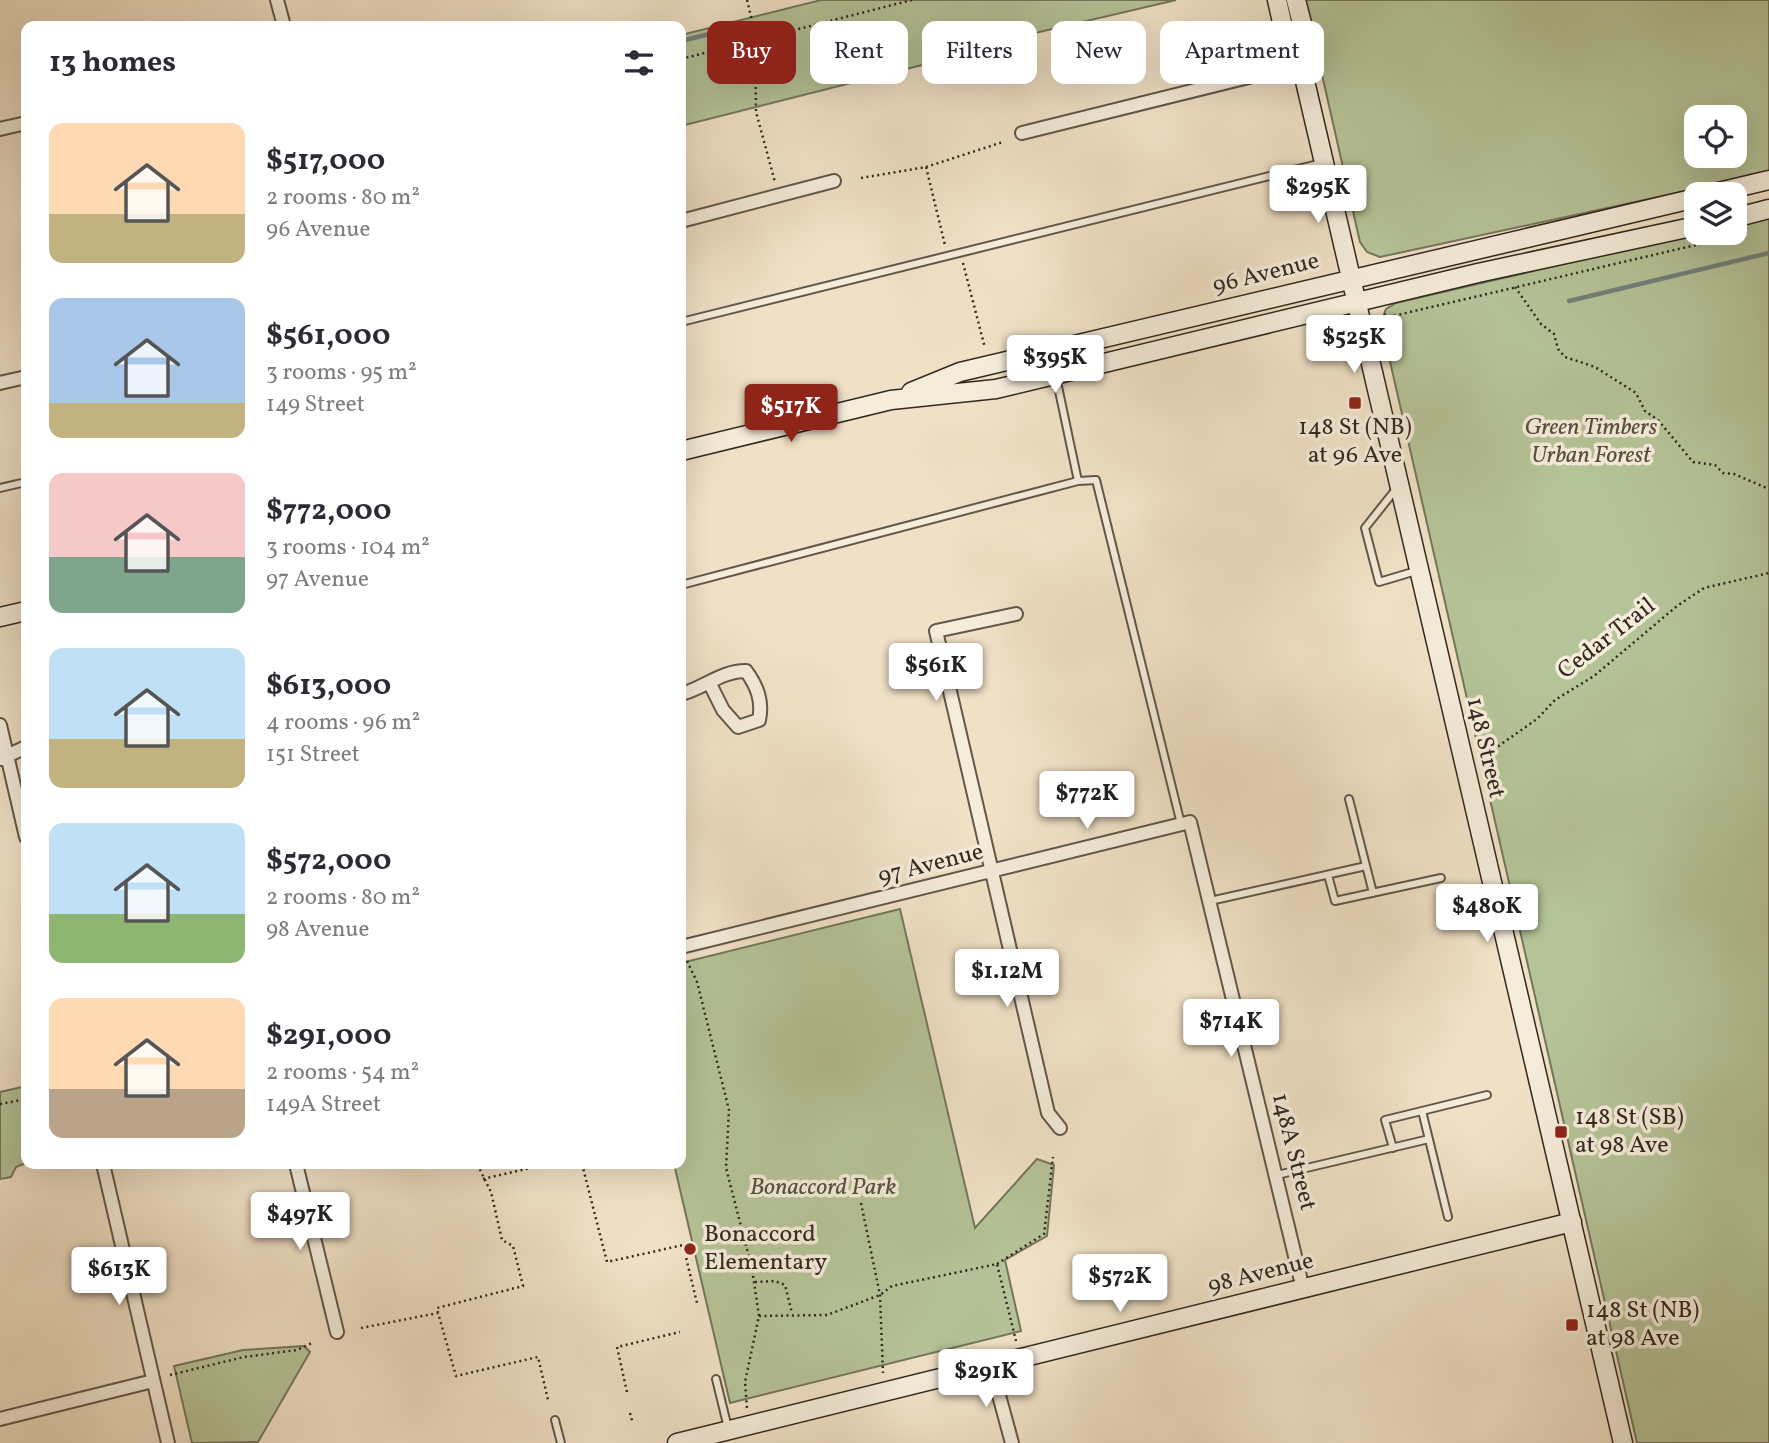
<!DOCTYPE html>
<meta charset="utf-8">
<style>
body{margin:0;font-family:Vollkorn,serif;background:#f7f7f7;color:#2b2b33;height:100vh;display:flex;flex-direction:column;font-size:26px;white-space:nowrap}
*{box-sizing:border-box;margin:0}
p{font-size:23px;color:#7c7c81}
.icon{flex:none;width:38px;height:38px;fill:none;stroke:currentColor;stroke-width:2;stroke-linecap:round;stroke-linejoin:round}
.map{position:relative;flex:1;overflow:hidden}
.details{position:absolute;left:21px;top:21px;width:665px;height:1148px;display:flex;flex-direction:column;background:#fff;border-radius:14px;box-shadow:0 7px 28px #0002}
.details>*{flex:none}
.hud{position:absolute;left:707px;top:21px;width:665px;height:63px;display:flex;gap:14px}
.controls{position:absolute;left:1684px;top:105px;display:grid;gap:14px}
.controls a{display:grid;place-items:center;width:63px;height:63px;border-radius:14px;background:#fff;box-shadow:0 7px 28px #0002;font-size:35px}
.price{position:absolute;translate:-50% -60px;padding:0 16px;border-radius:7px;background:#fff;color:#222;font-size:23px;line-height:46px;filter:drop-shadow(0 2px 4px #0008)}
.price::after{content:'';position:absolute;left:50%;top:42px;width:21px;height:16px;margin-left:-10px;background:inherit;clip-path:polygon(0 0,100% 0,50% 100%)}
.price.selected{background:#8f2418;color:#fff}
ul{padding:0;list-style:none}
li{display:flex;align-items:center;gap:21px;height:175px;padding:0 28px}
li span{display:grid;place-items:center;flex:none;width:196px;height:140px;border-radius:14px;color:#555}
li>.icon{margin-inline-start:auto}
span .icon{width:84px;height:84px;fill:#fffc;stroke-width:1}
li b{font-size:30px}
h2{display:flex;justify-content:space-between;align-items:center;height:84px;padding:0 28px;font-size:30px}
.tag{padding:0 24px;border-radius:14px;background:#fff;box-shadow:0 7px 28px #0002;font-size:24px;line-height:63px}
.tag.selected{background:#8f2418;color:#fff}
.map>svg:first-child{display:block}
</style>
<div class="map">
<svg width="1769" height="1443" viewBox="0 0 1769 1443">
<rect width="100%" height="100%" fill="#f0e1c6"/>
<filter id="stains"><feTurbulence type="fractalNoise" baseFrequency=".00286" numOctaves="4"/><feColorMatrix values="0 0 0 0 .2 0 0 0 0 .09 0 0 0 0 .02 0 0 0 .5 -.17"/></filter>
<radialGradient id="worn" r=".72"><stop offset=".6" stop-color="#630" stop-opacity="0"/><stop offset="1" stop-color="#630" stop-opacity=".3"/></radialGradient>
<!-- green -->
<path fill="#b5c398" stroke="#74765c" stroke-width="2" fill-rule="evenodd" d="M821,0H1176L993,43L989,48L681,126V35Z
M1305,0H1769V173L1380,257L1367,252L1360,242ZM1696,117H1734V156H1696Z
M1769,216V1443H1637L1381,322L1386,309L1396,303L1696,233H1734V224Z
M900,909L975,1228L1037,1159L1054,1165L1047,1236L1005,1260L1021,1331L730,1403L674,1164H681V963Z
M26,1086V1163L16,1167L11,1177L0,1179V1092Z
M304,1346L310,1352L258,1442L192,1443L174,1366L243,1350Z"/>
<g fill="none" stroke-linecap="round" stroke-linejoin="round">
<!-- stream -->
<path stroke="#72817d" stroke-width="4.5" d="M681,41L742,26
M1569,301L1769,253"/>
<!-- lane casing -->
<g stroke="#625749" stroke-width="10">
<path id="lane" d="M681,322L1322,163
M1078,481L1096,480L1181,824
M0,488L26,482
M1396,489L1365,528L1379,582L1416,571
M681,585L1078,481L1056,377
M1349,799L1373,893
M1328,875L1335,901L1441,878
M1210,901L1366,866
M1422,1111L1448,1217
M1393,1148L1385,1120L1487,1095
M1277,1175L1429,1139
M716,1379L728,1428
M555,1420L561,1443"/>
</g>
<!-- street casing -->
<g stroke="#625749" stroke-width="16">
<path id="street" d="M277,0L284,26
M0,129L26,123
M1022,133L1301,64
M681,221L834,181
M0,383L26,377
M1016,614L936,631L1048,1113L1060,1128
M681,694C704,688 721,671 746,671C757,686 763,701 759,720L738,727L723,710L710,684
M0,725L26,837
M1,759L26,747
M681,947L1190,822L1303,1289
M103,1164L168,1443
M296,1164L337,1332
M991,1366L1012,1443
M0,1419L153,1381"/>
</g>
<!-- secondary casing -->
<g stroke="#32291f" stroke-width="21">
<path id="secondary" d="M1277,0L1286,40L1301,64L1623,1443
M1296,0L1306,39L1301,64
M1710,194L1769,180
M1734,218L1769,209
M911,392L960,372L1696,198
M681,451L891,400L996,389L1478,273L1696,226
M0,617L26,611
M677,1443L1572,1222"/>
</g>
<!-- path -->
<path stroke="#32291f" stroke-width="2.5" stroke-dasharray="2 3.5" stroke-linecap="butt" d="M747,0L755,33L756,112L775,182
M681,59L912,0
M926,167L1003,142
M861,178L926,167L945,245
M963,263L985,348
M1515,287L1541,324L1554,334L1558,349L1565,357L1595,367L1636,393L1645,411L1658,420L1693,462L1715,465L1723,473L1734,474L1769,489
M1384,314L1389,317L1734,236
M1480,759L1537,719L1555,700L1594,676L1677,606L1704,588L1769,573
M687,961L697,982L729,1110L726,1168L752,1269L759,1316L745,1382L747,1408
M0,1104L26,1099
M582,1164L607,1262L683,1245L697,1303
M483,1179L547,1164
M861,1203L880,1295L883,1373
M997,1264L1044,1234L1053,1157
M755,1282L775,1281L785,1285L792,1313
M438,1313L437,1308L523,1286L513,1246L502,1240L491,1192L477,1164
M759,1316L827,1315L880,1295L892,1286L997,1264L1016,1341
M361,1328L438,1313L456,1376L538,1357L548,1400
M170,1375L244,1357L297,1350L312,1343
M627,1392L617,1347L680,1332
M630,1413L632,1421"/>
<!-- lane -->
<use href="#lane" stroke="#f5ecda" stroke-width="6"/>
<!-- street -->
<use href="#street" stroke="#f5ecda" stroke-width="12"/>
<!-- secondary -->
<use href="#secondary" stroke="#f5ecda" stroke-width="18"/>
</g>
<!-- markers -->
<g fill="#8f2418" stroke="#f5ecda" stroke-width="2.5">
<rect x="1348" y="396" width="14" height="14" rx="3.5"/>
<rect x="1554" y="1125" width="14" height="14" rx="3.5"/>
<circle cx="690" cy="1249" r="7"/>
<rect x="1565" y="1318" width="14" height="14" rx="3.5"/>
</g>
<g text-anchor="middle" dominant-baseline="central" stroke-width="7" stroke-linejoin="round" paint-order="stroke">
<!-- street labels -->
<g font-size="24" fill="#32291f" stroke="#f5ecda">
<text transform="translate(1266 274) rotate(-14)">96 Avenue</text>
<text transform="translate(1607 639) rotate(-38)">Cedar Trail</text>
<text transform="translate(1485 748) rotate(77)">148 Street</text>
<text transform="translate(931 865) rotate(-14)">97 Avenue</text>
<text transform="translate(1293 1152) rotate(76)">148A Street</text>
<text transform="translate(1261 1274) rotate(-14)">98 Avenue</text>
</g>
<!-- poi labels -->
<g font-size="24" fill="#32291f" stroke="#f5ecda" text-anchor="start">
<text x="1355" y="428" text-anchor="middle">148 St (NB)<tspan x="1355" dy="28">at 96 Ave</tspan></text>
<text x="1575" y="1118">148 St (SB)<tspan x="1575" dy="28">at 98 Ave</tspan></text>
<text x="704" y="1235">Bonaccord<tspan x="704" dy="28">Elementary</tspan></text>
<text x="1586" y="1311">148 St (NB)<tspan x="1586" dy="28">at 98 Ave</tspan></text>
</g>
<!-- park labels -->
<g font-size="24" font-style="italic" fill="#53503d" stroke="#f5ecda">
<text x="1591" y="428">Green Timbers<tspan x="1591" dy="28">Urban Forest</tspan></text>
<text x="823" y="1188">Bonaccord Park</text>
</g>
</g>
<rect width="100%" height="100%" filter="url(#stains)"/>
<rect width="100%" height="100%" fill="url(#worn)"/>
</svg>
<div class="controls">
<a><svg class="icon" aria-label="locate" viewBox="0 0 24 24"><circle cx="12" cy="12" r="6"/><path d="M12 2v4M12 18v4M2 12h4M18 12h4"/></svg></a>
<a><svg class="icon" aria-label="layers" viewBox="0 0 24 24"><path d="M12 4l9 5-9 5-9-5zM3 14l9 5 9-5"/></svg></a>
</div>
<b class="price" style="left:1318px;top:225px">$295K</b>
<b class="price" style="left:1354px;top:375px">$525K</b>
<b class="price" style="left:1055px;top:395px">$395K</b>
<b class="price selected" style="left:791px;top:444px">$517K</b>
<b class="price" style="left:936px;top:703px">$561K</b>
<b class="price" style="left:1087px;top:831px">$772K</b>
<b class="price" style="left:1487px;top:944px">$480K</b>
<b class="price" style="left:1007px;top:1009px">$1.12M</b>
<b class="price" style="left:1231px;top:1059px">$714K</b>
<b class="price" style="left:300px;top:1252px">$497K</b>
<b class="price" style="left:119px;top:1307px">$613K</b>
<b class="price" style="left:1120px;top:1314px">$572K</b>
<b class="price" style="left:986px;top:1409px">$291K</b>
<div class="hud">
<a class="tag selected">Buy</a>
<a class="tag">Rent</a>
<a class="tag">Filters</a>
<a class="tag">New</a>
<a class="tag">Apartment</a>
</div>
<section class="details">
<h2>13 homes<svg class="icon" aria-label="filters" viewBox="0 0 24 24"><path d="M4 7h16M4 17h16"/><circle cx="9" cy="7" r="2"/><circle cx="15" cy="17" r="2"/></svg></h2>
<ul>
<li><span style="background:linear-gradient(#ffd9b3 65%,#c2b280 0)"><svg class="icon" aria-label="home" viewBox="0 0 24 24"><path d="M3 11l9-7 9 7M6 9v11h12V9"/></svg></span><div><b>$517,000</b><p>2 rooms · 80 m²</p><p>96 Avenue</p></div></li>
<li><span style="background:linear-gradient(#a9c7e8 75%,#c2b280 0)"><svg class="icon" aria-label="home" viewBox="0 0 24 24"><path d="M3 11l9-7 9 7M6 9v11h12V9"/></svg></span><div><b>$561,000</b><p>3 rooms · 95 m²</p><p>149 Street</p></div></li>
<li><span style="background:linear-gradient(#f6c9c9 60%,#7fa58c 0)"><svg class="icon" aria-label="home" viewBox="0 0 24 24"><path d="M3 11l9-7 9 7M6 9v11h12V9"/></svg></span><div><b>$772,000</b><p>3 rooms · 104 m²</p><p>97 Avenue</p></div></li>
<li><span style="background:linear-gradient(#bfe0f5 65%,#c2b280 0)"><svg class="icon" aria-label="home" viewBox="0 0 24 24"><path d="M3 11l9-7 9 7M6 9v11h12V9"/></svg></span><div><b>$613,000</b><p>4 rooms · 96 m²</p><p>151 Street</p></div></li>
<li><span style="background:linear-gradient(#bfe0f5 65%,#8fb573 0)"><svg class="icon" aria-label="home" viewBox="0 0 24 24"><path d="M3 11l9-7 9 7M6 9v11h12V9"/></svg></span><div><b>$572,000</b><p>2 rooms · 80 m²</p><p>98 Avenue</p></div></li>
<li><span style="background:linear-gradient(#ffd9b3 65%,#b9a48a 0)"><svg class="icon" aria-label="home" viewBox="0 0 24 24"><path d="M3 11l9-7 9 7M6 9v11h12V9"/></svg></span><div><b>$291,000</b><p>2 rooms · 54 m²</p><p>149A Street</p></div></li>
</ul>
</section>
</div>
